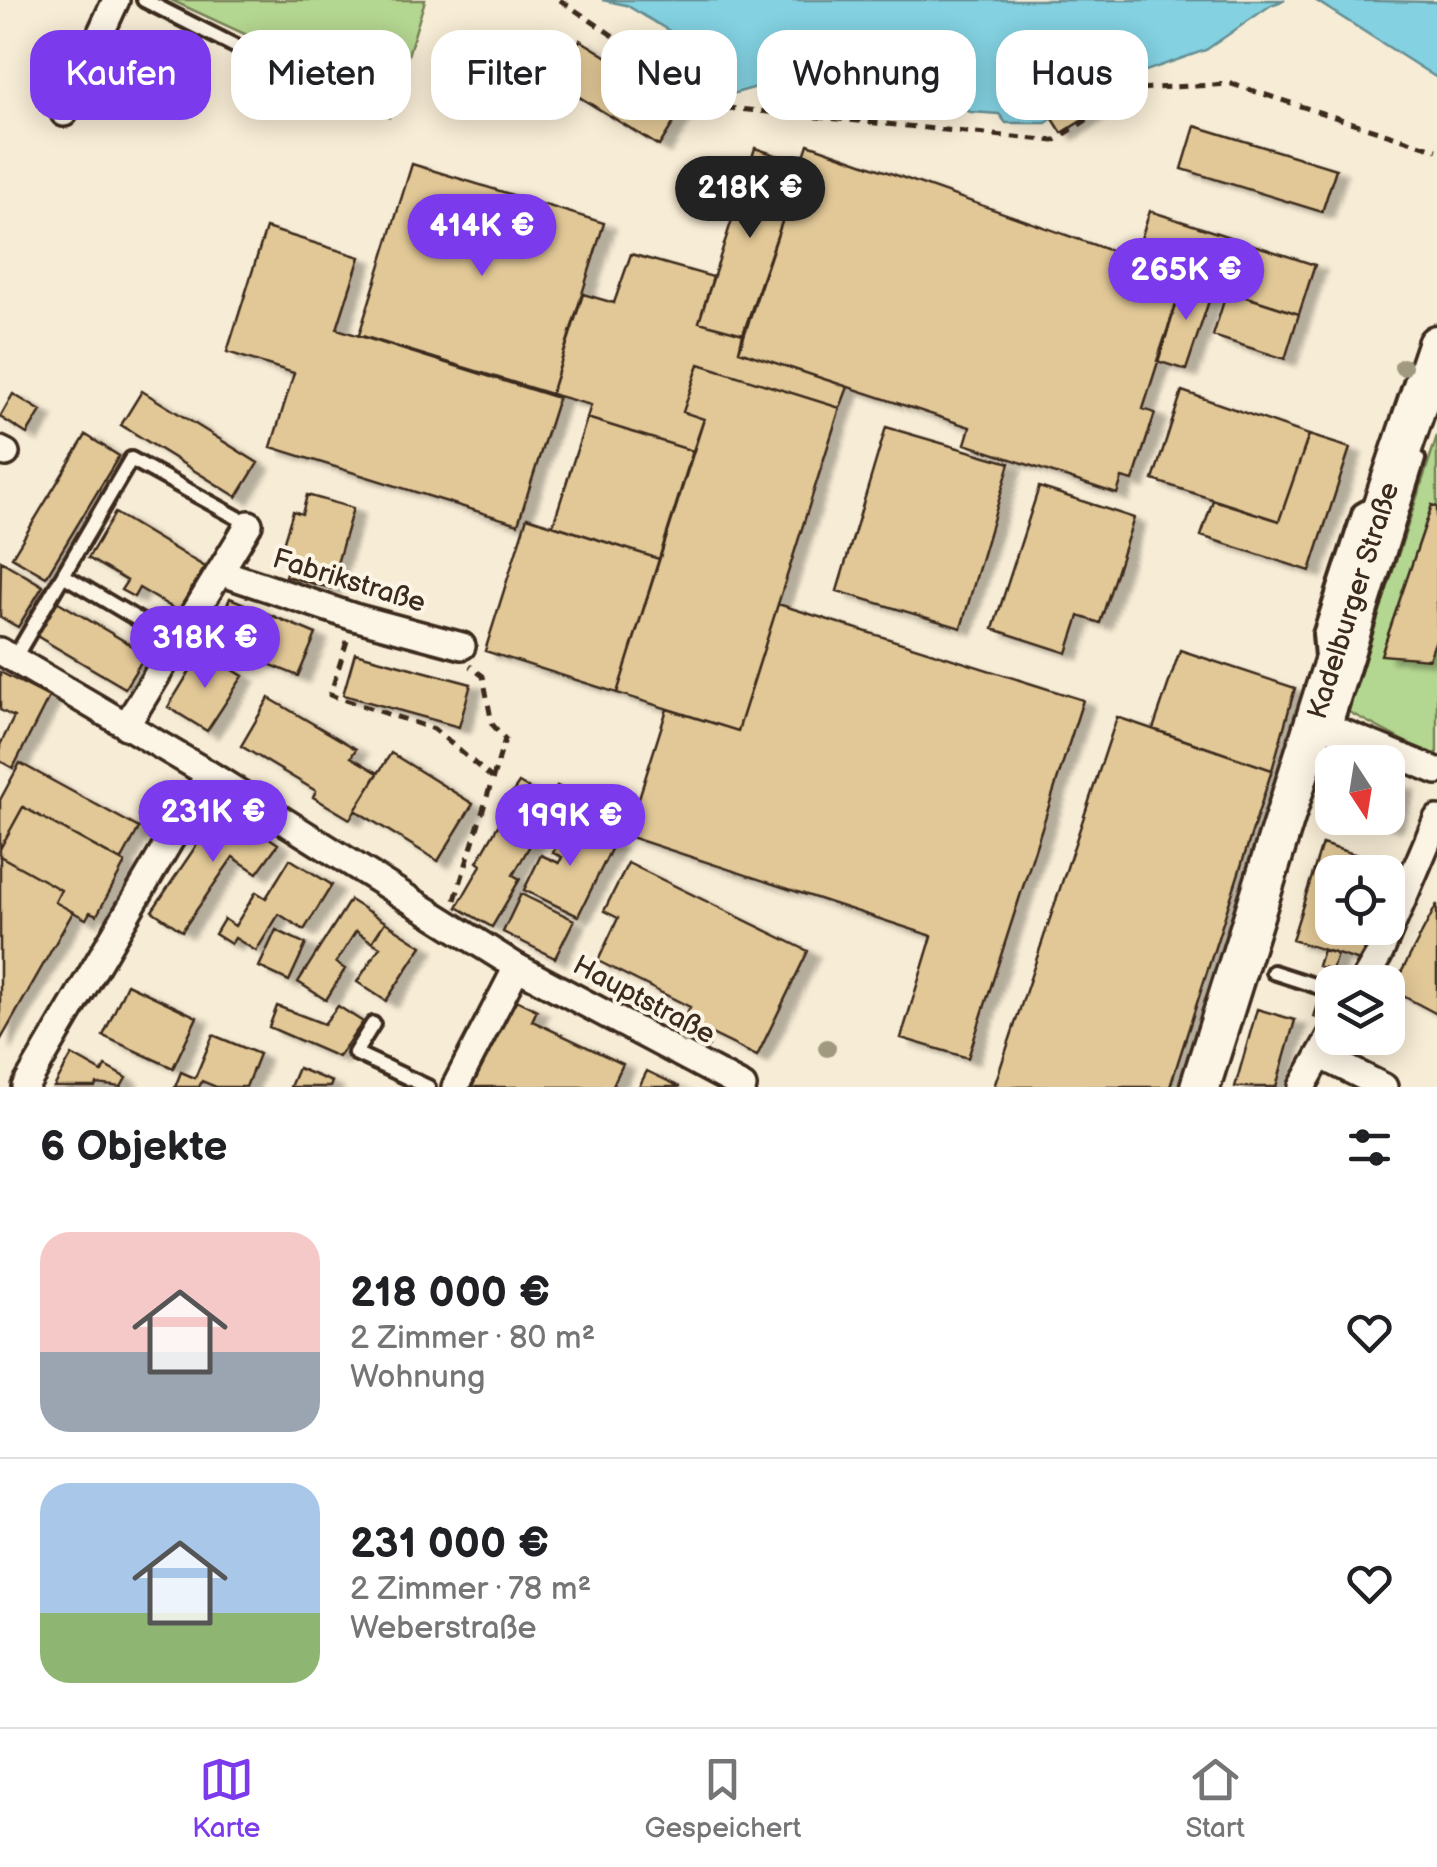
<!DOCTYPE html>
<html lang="de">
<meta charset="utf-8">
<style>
body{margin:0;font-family:"Balsamiq Sans",sans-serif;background:#f6f6f6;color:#202124;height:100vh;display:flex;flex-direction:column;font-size:38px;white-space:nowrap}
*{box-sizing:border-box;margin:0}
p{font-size:32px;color:#757577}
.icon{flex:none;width:55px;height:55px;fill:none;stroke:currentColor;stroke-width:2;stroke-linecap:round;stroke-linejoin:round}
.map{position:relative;height:1087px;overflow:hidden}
.drawer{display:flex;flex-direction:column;background:#fff;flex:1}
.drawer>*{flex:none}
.top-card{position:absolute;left:30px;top:30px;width:1378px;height:90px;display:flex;gap:20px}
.needle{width:65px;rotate:168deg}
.buttons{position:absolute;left:1315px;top:745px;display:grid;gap:20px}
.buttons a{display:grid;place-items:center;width:90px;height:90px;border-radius:20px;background:#fff;box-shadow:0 5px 25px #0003;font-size:50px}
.price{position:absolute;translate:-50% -85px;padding:0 22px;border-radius:35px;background:#7c3aed;color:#fff;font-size:32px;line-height:65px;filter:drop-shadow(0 2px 5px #0008)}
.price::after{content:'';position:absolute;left:50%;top:60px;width:30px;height:22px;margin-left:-15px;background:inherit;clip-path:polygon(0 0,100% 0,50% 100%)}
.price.current{background:#222;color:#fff}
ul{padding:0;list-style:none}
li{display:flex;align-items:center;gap:30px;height:250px;padding:0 40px}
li+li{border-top:2px solid #e0e0e0}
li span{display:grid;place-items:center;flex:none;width:280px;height:200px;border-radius:30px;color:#555}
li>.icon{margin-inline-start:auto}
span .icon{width:120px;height:120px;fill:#fffc;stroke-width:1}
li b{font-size:42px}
h2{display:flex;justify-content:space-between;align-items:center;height:120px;padding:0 40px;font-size:42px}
.pill{padding:0 35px;border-radius:30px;background:#fff;box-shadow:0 5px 25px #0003;font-size:35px;line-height:90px}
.pill.current{background:#7c3aed;color:#fff}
.menu{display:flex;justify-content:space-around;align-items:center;height:140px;border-top:2px solid #e0e0e0;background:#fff;font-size:28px;color:#757577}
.menu a{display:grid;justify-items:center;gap:5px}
.menu .current{color:#7c3aed}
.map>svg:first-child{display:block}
</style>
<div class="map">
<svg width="1437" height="1087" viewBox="0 0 1437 1087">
<defs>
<filter id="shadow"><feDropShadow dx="11" dy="6" stdDeviation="2.5" flood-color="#0004"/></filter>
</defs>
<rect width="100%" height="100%" fill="#f7ecd5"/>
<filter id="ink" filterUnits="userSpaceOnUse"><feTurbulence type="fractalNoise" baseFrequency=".01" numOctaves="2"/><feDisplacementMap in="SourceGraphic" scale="20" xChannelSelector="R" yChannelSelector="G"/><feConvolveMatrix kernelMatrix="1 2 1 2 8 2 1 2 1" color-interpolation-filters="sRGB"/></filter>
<g filter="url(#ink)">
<!-- green -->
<path fill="#b3d690" stroke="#778057" stroke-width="2.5" d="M171,0H425L389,117L258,40Z
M1437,436V752L1434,757L1347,711Z"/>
<!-- water -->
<path fill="#83d1e1" stroke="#668e93" stroke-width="2.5" d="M602,0H1285L1271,5L1206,50L1091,90L1046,123H1006L999,114L971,112L928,100L924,81L911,74L898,84L892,96L821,98L760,86L718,98L688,80L691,66L678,36L626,5Z
M1315,0L1437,2V78Z"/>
<!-- building -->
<path fill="#e2c897" stroke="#3b2a1e" stroke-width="2.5" filter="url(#shadow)" d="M580,40L685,105L659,146L555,82Z
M1084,100L1092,114L1062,133L1053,119Z
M1195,126L1336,169L1322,212L1182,169Z
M808,144L1185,277L1143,409L1155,413L1133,481L1122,478L1117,494L965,444L970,427L739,351Z
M755,148L802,164L743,334L699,322Z
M412,164L604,223L551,394L359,335Z
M1150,211L1315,265L1299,314L1134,260Z
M266,228L360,257L337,329L558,398L518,524L271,447L294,373L227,352Z
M631,254L713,277L699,322L743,334L739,351L848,387L840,408L699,364L683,412L704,419L693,451L587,418L591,405L551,394L583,294L614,303Z
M1185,277L1214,286L1186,370L1157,361Z
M1227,291L1299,314L1285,359L1213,336Z
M699,364L840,408L738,731L617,693L704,419L683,412Z
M142,391L258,463L237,497L121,425Z
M1182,391L1309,435L1279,521L1153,480Z
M13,394L41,411L27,434L0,417Z
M587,418L693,451L659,559L553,525Z
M886,427L1010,463L961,628L837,591Z
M86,435L119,456L46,577L12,557Z
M1309,435L1350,448L1310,571L1201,536L1213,500L1279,521Z
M1039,487L1134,518L1100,623L1079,616L1067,653L993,629Z
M307,495L353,508L330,588L285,576L290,560L279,557L293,511L302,514Z
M1432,505L1437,507V637L1429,659L1381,655Z
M115,513L205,567L178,611L139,588L134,597L121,590L127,581L88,558Z
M527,517L659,559L617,693L485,651Z
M1,561L43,586L18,627L0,617Z
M230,598L316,634L298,676L212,641Z
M55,600L146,654L125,688L35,635Z
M778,604L1083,700L968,1058L901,1038L932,936L627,836L667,709L738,731Z
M1180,650L1295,688L1272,770L1153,729Z
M202,651L243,676L207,731L168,707Z
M355,653L471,684L459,727L343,695Z
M0,672L49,697L13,768L0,761V745L14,717L0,710Z
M269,698L356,749L351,757L378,773L350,819L313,797L316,791L241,746Z
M1117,717L1272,770L1170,1087H994Z
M391,753L473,804L438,861L355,810Z
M20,763L139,828L121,861L23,807L0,849V800Z
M1388,780L1403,785L1391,825L1367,818H1388Z
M519,783L540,795L521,826L536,835L513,875L520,879L492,927L457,907L481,865L477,862L503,817L498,814Z
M557,786L579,796L569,817L547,807Z
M594,799L615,806L602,837L582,828Z
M223,806L278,844L257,873L233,857L182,931L152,911Z
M23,807L125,863L97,915L90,912L86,919L55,902L61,890L0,856V849Z
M568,821L614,843L578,916L524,890L541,855L559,863L562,857L553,853Z
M1322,844L1393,866L1388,884V872H1332V928H1374L1363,962L1292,940Z
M0,856L61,890L55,902L73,912L0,1041Z
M290,859L332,885L304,930L279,914L256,951L235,938L231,944L215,934L224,919L235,926L256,892L266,898Z
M628,863L808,951L757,1056L683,1020L690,1007L598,961L618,918L604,911Z
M521,894L574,920L555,958L503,932Z
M350,900L385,922L372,942L356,931L336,963L345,969L326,1000L298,982Z
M1437,904V1014L1392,990Z
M385,922L422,946L386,1001L357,982L380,947L372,942Z
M276,930L306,944L289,981L259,967Z
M1323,950L1337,954L1332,970L1318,966Z
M127,984L197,1017L173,1068L103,1036Z
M1321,995L1332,999L1327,1021L1314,1017Z
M514,999L537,1010L532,1021L623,1064L612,1087H472Z
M277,1006L324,1024L338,1006L363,1022L338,1057L269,1027Z
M1257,1009L1295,1020L1276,1087H1235Z
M213,1035L259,1054L246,1087H216L202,1081L199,1087H175L181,1072L195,1078Z
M72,1055L102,1072L105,1066L126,1078L121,1087L97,1084L95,1087H54Z
M298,1068L332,1082L330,1087H290Z
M647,1071L680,1087H639Z"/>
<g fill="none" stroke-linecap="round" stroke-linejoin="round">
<!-- service casing -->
<g stroke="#3b2a1e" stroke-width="20">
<path id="service" d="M144,0L292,75
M63,575L176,642
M1322,657L1320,634L1360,511L1375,502
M14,659L131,459L249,524
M1334,729L1418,459
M1273,972L1332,991
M373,1024L355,1053L428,1087"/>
</g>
<!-- minor casing -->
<g stroke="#3b2a1e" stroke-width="32">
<path id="minor" d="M64,113L116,0
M0,450L6,453
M220,572L354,617L462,646
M0,651L209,774L517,967L743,1087
M1315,725L1334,729L1437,771
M126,726L249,524
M1363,982L1379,955L1437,819
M1320,1055L1384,1087
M25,1087L209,774
M455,1087L517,967
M1302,1087L1332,1034"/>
</g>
<!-- secondary casing -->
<g stroke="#3b2a1e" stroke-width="45">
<g id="secondary">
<path id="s1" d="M1200,1087L1386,496L1437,345"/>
</g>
</g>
<!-- path -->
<path stroke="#3b2a1e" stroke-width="5" stroke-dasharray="10 8" stroke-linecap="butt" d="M560,0L719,107L1054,141L1135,89L1232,84L1437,150
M347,641L330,695L434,729L492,778
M455,900L505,739L492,724L483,676L470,666"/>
<!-- service -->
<use href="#service" stroke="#fcf5e5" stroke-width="12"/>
<!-- minor -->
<use href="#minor" stroke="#fcf5e5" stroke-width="25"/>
<!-- secondary -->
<use href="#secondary" stroke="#fcf5e5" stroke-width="38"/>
</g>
<!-- trees -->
<g fill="#a09980">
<circle cx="1403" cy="367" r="9"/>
<circle cx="595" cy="976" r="9"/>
<circle cx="686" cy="1035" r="9"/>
<circle cx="703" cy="1042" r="9"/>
<circle cx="827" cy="1048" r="9"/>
</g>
</g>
<g text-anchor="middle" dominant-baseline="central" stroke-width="8" stroke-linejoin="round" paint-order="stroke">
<!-- street labels -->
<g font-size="28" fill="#3b2a1e" stroke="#fcf5e5">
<text transform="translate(349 581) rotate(17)">Fabrikstraße</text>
<text stroke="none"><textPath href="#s1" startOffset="510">Kadelburger Straße</textPath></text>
<text transform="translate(644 1000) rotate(28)">Hauptstraße</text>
</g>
</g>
</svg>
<div class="buttons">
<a><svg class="needle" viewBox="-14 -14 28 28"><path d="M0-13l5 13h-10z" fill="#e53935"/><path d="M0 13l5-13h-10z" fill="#757577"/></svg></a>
<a><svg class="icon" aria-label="locate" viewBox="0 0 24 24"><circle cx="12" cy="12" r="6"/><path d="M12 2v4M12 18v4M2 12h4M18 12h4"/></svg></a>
<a><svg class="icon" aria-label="layers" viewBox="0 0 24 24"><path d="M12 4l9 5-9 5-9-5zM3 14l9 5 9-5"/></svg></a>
</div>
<b class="price current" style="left:750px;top:241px">218K €</b>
<b class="price" style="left:482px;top:279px">414K €</b>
<b class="price" style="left:1186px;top:323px">265K €</b>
<b class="price" style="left:205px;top:691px">318K €</b>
<b class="price" style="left:213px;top:865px">231K €</b>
<b class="price" style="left:570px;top:869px">199K €</b>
<div class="top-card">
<a class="pill current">Kaufen</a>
<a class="pill">Mieten</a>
<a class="pill">Filter</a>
<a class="pill">Neu</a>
<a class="pill">Wohnung</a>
<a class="pill">Haus</a>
</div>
</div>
<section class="drawer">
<h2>6 Objekte<svg class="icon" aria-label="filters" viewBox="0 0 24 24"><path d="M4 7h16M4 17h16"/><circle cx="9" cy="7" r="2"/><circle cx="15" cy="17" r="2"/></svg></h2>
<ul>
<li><span style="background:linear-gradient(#f6c9c9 60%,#9aa5b1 0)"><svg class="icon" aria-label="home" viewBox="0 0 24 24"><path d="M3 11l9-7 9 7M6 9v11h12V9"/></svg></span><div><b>218 000 €</b><p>2 Zimmer · 80 m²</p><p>Wohnung</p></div><svg class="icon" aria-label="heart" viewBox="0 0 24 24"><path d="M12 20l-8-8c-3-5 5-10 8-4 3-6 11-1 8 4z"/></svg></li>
<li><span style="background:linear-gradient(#a9c7e8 65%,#8fb573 0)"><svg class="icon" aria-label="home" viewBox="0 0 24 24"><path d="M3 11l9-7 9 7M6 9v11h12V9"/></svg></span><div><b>231 000 €</b><p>2 Zimmer · 78 m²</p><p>Weberstraße</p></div><svg class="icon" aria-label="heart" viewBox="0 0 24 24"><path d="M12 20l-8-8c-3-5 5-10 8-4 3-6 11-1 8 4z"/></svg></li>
</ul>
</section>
<nav class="menu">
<a class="current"><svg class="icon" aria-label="map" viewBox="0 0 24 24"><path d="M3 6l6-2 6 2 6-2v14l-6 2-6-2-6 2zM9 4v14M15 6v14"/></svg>Karte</a>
<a><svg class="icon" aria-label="saved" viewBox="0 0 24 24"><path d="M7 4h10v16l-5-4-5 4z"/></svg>Gespeichert</a>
<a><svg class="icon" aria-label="home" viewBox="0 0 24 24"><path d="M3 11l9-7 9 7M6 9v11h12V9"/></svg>Start</a>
</nav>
